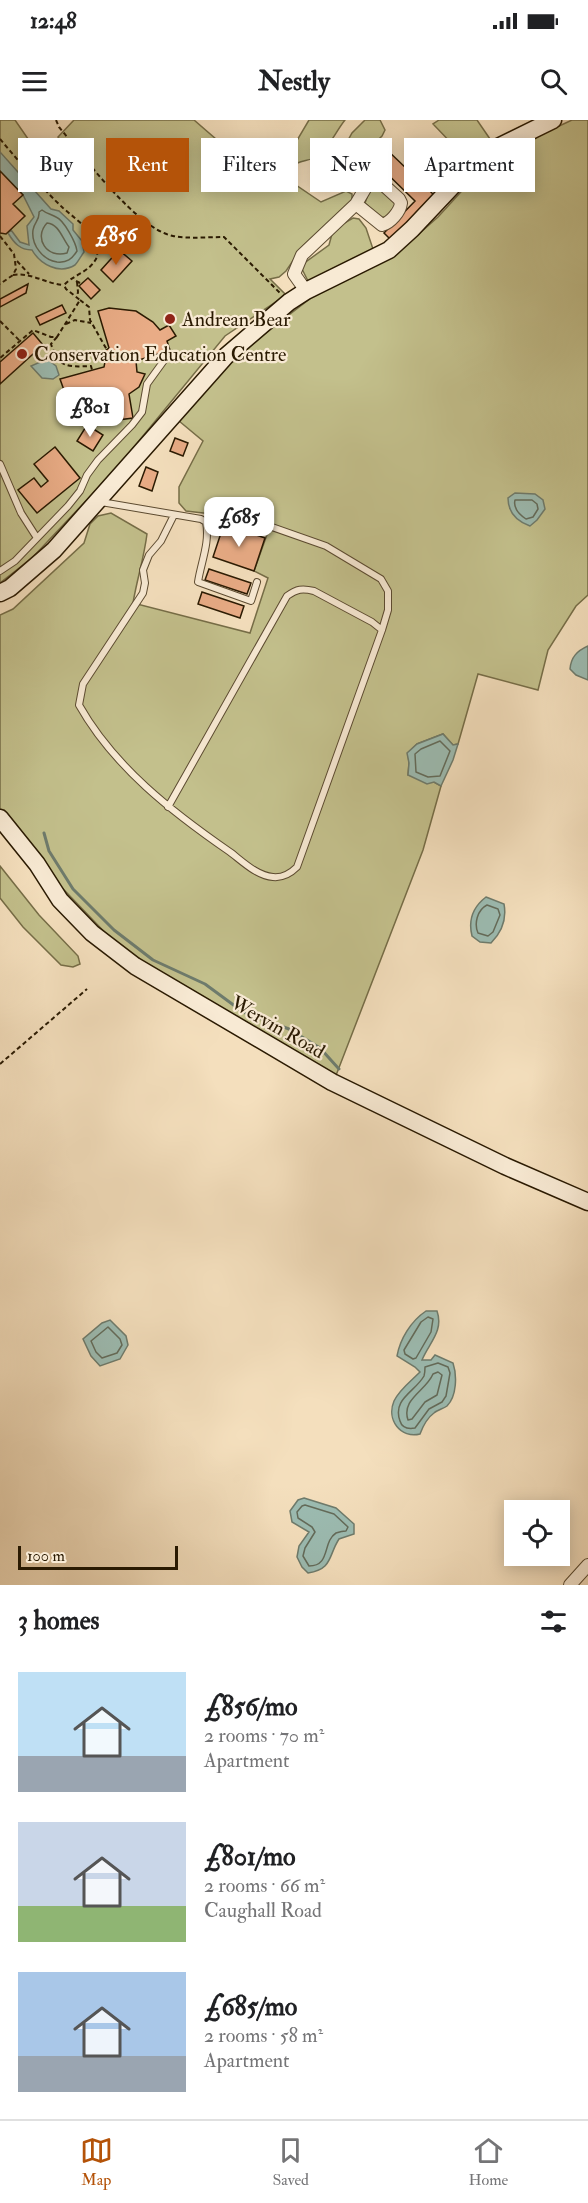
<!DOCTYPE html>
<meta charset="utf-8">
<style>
body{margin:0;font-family:"IM FELL Double Pica",serif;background:#f2f2f2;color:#202124;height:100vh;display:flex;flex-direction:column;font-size:22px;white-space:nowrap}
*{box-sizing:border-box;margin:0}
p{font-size:20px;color:#757577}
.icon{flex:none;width:33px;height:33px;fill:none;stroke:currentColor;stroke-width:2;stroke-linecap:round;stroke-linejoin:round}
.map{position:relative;height:1465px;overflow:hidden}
.panel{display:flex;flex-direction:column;background:#fff;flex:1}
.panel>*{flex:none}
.guide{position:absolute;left:18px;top:18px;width:552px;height:54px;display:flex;gap:12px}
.fabs{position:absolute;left:504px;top:1380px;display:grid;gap:12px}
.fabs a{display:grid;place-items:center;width:66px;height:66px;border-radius:0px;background:#fff;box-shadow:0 3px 15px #0003;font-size:30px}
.scale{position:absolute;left:18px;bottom:15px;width:160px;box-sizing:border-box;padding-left:6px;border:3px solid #2a1a02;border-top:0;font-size:16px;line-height:21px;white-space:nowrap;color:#2a1a02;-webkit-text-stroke:4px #f8ead4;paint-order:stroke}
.price{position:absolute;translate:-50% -51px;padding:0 14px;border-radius:12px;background:#fff;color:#222;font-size:20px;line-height:39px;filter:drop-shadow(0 2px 3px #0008)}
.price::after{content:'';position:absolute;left:50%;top:36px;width:18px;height:14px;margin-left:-9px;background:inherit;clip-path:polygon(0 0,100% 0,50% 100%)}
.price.on{background:#b45309;color:#fff}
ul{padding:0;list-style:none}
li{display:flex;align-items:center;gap:18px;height:150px;padding:0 18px}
li span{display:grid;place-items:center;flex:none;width:168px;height:120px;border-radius:0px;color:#555}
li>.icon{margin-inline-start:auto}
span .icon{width:72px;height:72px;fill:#fffc;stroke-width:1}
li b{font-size:26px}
h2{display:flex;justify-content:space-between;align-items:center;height:72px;padding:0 18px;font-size:26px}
.tag{padding:0 21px;border-radius:0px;background:#fff;box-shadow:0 3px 15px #0003;font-size:21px;line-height:54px}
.tag.on{background:#b45309;color:#fff}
.status{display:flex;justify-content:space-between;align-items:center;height:42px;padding:0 30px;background:#fff;direction:ltr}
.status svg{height:16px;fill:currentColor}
header{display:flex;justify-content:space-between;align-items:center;height:78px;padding:0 18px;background:#fff;font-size:27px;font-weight:700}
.tab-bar{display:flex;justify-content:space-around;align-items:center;height:84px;border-top:2px solid #e0e0e0;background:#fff;font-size:16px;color:#757577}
.tab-bar a{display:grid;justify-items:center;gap:3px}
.tab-bar .on{color:#b45309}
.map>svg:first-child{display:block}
</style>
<div class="status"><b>12:48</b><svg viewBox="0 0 49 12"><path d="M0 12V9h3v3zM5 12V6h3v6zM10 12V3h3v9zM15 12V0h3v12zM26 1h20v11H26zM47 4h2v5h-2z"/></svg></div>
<header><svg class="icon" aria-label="menu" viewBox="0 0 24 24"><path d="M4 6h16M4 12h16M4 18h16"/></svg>Nestly<svg class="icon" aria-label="search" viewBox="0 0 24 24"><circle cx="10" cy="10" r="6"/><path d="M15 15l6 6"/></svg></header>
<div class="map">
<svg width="588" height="1465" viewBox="0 0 588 1465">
<rect width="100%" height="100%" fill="#f4dfbd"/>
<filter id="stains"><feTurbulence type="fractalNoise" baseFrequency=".00333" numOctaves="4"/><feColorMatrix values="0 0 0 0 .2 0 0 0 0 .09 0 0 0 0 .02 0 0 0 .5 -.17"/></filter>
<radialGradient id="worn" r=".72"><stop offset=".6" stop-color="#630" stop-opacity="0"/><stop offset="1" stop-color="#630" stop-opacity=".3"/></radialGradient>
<!-- green -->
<path fill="#c3c08c" stroke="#766d47" stroke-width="1.5" d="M0,0H15L64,71L83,49L58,17L74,0H194L270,66L309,0H345C336,11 329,28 318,36C309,42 299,39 291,47L296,65L321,82L346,71L352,74V80L303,126L286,151L279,157L270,159L286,175L225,216L115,350L32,438L0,463Z
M365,0H380L385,10L382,16L358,39L349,31L347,22L352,13Z
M439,0H477L490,19L451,56L464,34L455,27L433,4Z
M572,0H588V475L576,486L548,530L538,570L478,554L458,624L453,625L443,614L417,624L408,633L409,643L408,655L434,662L441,666L423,730L335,958L140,849L43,748L0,691V495L13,489L84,423L90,404L98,396L111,393L147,414C144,438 137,459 133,483L250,513L268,458L254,451L269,409L212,394L186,391L179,383V367L203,321L179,301L229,241L311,178L395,135L438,97L480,51L514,27Z
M372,63L394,79L396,86L387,96L381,98L365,83Z
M353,98L359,99L366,108L374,132L309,163L302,149L303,144L329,125L332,114L341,105Z
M0,746L39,795L78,836L80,844L73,847L61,845L23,807L0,778Z"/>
<!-- water -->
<path fill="#9cbcb2" stroke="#6e7b6c" stroke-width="1.5" d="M0,32L51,89L59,91L73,104V110L82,121L84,132C81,136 78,142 75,145C59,155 40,144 32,130C20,130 14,123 8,113L11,110L20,122L29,125L27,106L34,97L23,75L0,51Z
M47,239L56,246L59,255L53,259L42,258L31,246Z
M515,373L535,374L543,380L545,389L537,400L530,406C516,401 508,392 508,378Z
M588,526V560L576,555L570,549C571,537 577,531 588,526Z
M443,614L453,625L458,624L453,640L441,666L434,662L427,664L408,655L409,643L407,633L417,624Z
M486,777L504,784C507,800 502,812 491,823L480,822L472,816C468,800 473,787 486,777Z
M426,1191H437C444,1211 429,1223 422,1240H431L435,1235L453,1243C457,1255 457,1276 447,1286C443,1289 437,1290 434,1293C427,1298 423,1306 420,1314C401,1319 386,1300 394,1281C399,1270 411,1261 420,1252L415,1247L397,1236C400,1219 411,1201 426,1191Z
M110,1200L126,1216L128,1225L120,1239L100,1246L91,1236L83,1219L102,1203Z
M304,1378L336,1388L354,1404V1414L339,1419C328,1436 333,1449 308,1453L302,1447L297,1437L299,1426L309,1412L292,1402L290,1391L298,1380Z"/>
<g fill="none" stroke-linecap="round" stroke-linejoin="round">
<!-- shore -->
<path stroke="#636b5a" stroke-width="1.5" d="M42,90C47,94 51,94 56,97C64,100 76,123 77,131C72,139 67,143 57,142C43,140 31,125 33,110C34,102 40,100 39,92Z
M47,103C59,104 62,118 69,127L67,133C47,139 33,118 47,103Z
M515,380H532L537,384L538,389L533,397L526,399C520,395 513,388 515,380Z
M440,621L450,631L440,656L428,657L416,652L415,634L421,629Z
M487,785L498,789L500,795L493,812L488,816L478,813C474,804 477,790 487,785Z
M428,1197L433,1199L431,1212L416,1238L413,1239L405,1234L404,1230L421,1202Z
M108,1207L120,1219L122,1225L117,1233L102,1238L96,1232L91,1221Z
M438,1243L448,1247L450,1253L446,1276L442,1282L429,1289L415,1308C409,1309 402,1308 400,1301C392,1279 415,1272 424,1256C425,1253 425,1250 425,1247Z
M438,1252L442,1255L437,1275L425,1282L412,1299L408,1300C401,1279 426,1271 433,1254Z
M305,1385L334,1394L348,1407L346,1411C343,1411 339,1412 336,1413C322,1422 331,1446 309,1446L303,1436L305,1428L315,1412L312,1407L298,1398L297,1392L302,1386Z"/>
<!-- stream -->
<path stroke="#6e7b6c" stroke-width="3" d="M44,713L49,731L73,769L114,810L153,840L205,864L243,892L289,909L320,928L339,949"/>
</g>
<!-- building -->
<path fill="#e9ac86" stroke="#2a1a02" stroke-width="1.5" d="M384,27L434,75L391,120L384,113L415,81L372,39Z
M330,49L334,53L337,50L342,54L347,49L354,55L338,71L323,58Z
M0,51L23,75L13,84L25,96L6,114L0,113Z
M119,130L132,141L113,162L101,150Z
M88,158L100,170L91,179L79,166Z
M28,164L26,173L0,187V179Z
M62,185L66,193L40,205L36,197Z
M109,188L136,191L153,202L160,210L169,205L176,216L167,221L170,230L136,241L137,252L145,254L139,267L129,274L133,298L110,301L90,295L85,304L74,297L79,290L65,273L60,259L104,247L106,237L102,233L109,228L98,191Z
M33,213L43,225L0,264V242Z
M87,305L103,315L93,331L77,321Z
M175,318L188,323L183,336L170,331Z
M55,327L80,358L37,393L18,370L34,358L41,367L48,361L34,344Z
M146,347L158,352L152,371L139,366Z
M224,404L265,418L254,451L213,437Z
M209,449L251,463L247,474L205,460Z
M202,472L244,486L240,498L198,484Z"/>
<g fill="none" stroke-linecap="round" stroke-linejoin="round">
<!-- lane casing -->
<g stroke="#5c4b31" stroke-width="8">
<path id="lane" d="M0,344L21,393L37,418
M101,382L201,399L206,402C210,423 201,442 198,462L251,481L257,462
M174,395L161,421L149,435L143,450L145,463L143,473L83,564L79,585C114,647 172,692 230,732C242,741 257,756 273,757C283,758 290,754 297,747L382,510L388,490V471L381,459L326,426L235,394L222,393L206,402
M0,451L15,441L68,386L80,371L87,355L98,340L132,305L142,292L147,264L168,235
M168,687L287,476C297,469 302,468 314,471L372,502L382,510"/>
</g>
<!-- street casing -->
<g stroke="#5c4b31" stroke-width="14">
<path id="street" d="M306,171L294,154L302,135L356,84L369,62L377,59L399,79L401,83C400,92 390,103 382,105L356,84
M570,1465L588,1445"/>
</g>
<!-- secondary casing -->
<g stroke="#2a1a02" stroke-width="19">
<path id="secondary" d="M0,473L10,468L54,430L226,236L289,182L306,171L389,130L412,109L462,56L496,28L553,0
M0,698L37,744L60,780L92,813L135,846L332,962L505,1046L588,1082"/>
</g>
<!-- path -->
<path stroke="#2a1a02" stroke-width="2" stroke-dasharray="4.5 3" stroke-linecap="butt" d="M56,0L59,7C83,36 137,109 173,116C189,119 208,117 224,117L280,173
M0,19C20,43 41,67 63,88C71,95 93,112 96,120C98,125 98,134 96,139C88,153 73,155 64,165L66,169L80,180L57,217H51L33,210L0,238
M0,116L14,134L16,149L13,155L0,164
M17,141L29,154
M13,155C31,152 46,164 64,165
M76,161L82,164
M77,162L78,172L77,177
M80,180L89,187L90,200L107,230
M0,201L20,221
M66,204L75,200L91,203
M57,217L51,224C59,248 67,247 91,246L92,250
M0,944L87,869"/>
<!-- lane -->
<use href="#lane" stroke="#f8ead4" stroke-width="6"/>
<!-- street -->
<use href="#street" stroke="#f8ead4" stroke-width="12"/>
<!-- secondary -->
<use href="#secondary" stroke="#f8ead4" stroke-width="16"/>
</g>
<!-- markers -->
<g fill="#8f2418" stroke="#f8ead4" stroke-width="2">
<circle cx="170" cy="199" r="6"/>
<circle cx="22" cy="234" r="6"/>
</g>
<g text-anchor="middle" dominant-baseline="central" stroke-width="4.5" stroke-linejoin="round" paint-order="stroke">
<!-- poi labels -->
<g font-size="20" fill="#2a1a02" stroke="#f8ead4" text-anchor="start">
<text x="182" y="199">Andrean Bear</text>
<text x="34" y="234">Conservation Education Centre</text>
</g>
<!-- street labels -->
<g font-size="20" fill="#2a1a02" stroke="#f8ead4">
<text transform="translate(278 907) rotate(30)">Wervin Road</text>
</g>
</g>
<rect width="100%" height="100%" filter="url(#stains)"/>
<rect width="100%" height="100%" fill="url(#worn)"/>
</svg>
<div class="fabs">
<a><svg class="icon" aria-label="locate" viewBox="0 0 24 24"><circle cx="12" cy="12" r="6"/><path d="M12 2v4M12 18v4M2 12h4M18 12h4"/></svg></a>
</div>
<div class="scale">100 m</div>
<b class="price on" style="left:116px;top:146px">£856</b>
<b class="price" style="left:90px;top:318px">£801</b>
<b class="price" style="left:239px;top:428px">£685</b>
<div class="guide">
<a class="tag">Buy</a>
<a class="tag on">Rent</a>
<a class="tag">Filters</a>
<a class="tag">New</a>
<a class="tag">Apartment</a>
</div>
</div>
<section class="panel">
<h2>3 homes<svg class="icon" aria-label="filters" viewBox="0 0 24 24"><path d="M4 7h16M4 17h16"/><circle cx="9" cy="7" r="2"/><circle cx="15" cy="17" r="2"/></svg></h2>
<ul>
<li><span style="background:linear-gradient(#bfe0f5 70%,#9aa5b1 0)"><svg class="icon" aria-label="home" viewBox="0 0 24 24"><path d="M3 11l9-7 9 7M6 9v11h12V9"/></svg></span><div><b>£856/mo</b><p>2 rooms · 70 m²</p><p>Apartment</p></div></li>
<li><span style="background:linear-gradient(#c9d6e8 70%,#8fb573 0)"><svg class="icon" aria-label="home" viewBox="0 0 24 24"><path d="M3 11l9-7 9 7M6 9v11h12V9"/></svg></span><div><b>£801/mo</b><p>2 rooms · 66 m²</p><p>Caughall Road</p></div></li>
<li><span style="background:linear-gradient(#a9c7e8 70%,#9aa5b1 0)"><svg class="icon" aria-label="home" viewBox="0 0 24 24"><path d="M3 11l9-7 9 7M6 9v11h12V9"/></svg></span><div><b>£685/mo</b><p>2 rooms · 58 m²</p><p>Apartment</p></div></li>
</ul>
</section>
<nav class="tab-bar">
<a class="on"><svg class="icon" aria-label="map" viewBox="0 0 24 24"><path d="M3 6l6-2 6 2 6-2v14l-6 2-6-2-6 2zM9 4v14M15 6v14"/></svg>Map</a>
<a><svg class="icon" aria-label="saved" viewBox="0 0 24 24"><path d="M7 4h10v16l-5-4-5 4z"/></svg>Saved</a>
<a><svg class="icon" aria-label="home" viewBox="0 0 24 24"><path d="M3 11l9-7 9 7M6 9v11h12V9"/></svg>Home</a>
</nav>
